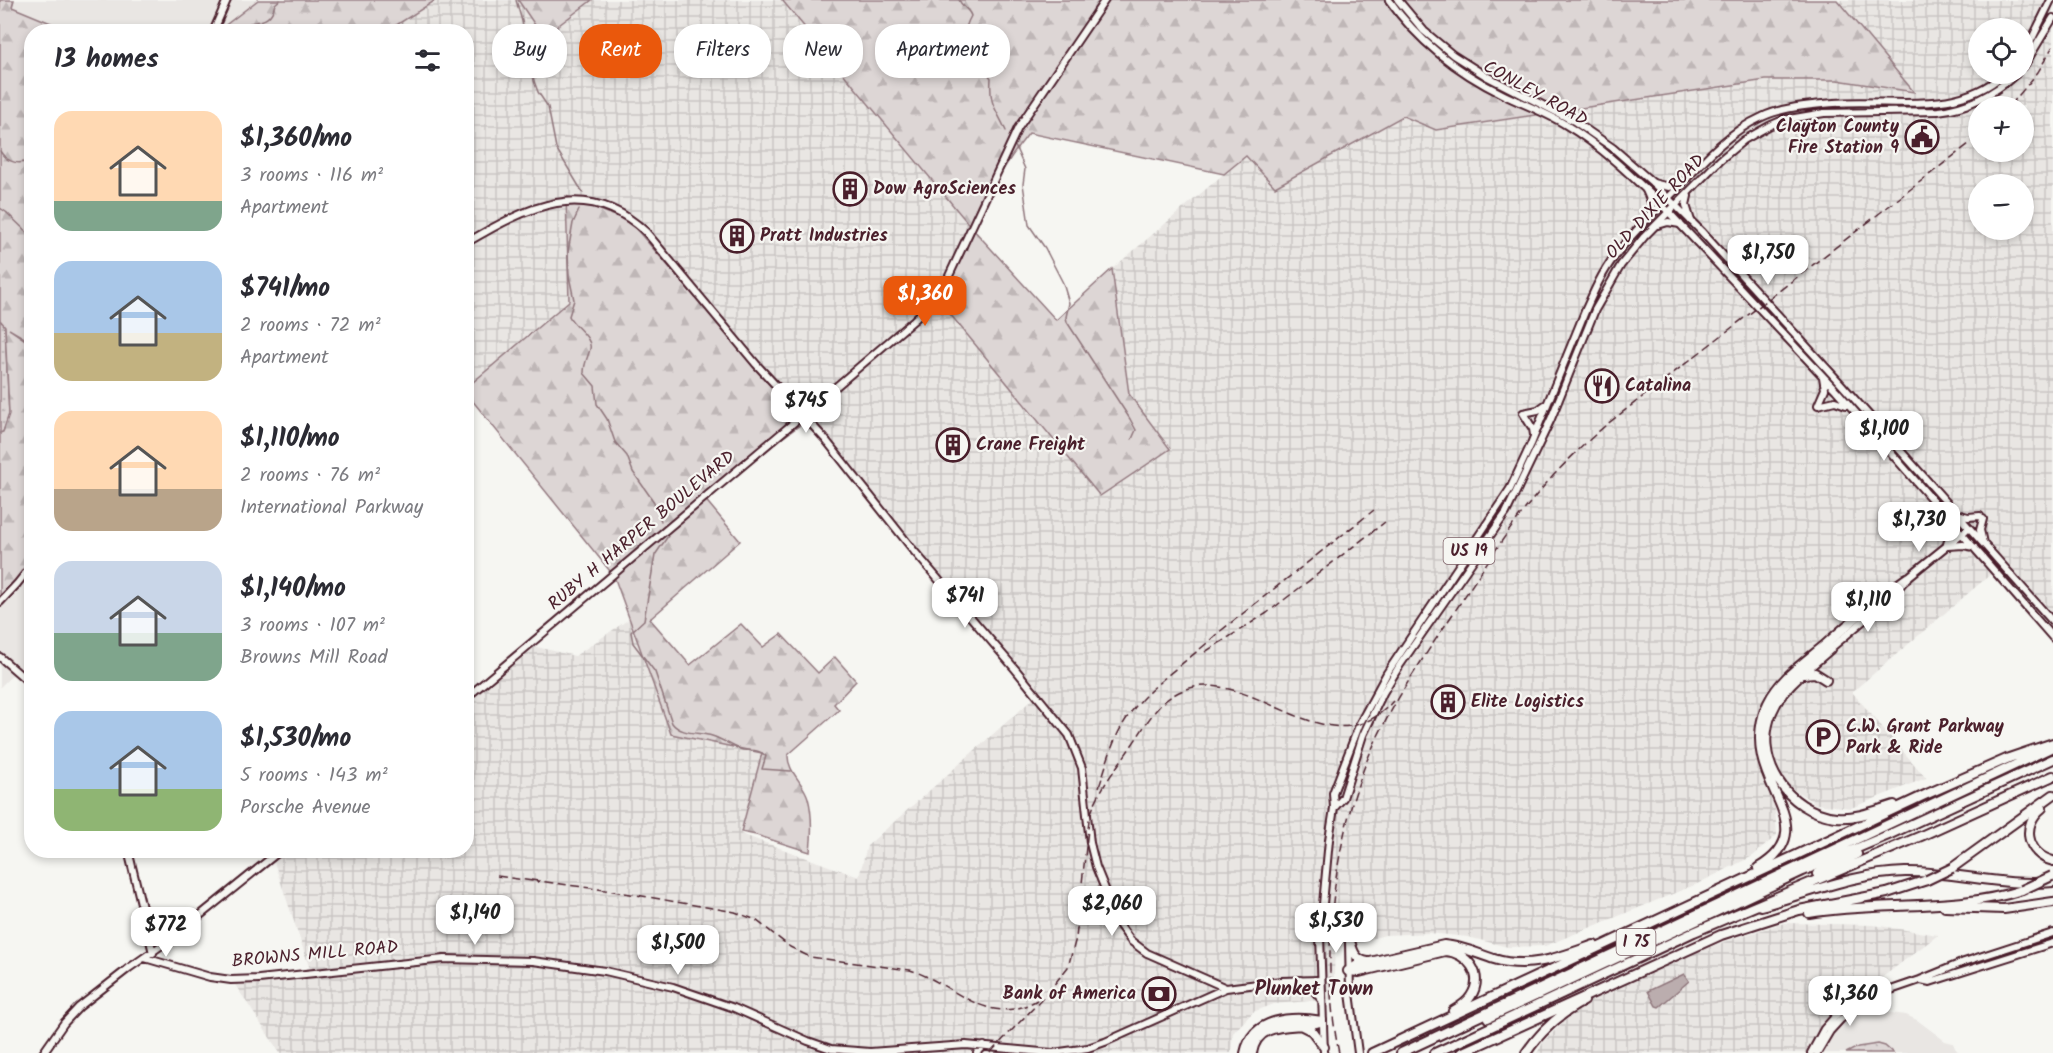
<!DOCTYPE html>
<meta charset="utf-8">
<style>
body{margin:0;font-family:Kalam,sans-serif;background:#f2f2f3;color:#2b2b33;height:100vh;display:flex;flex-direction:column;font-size:22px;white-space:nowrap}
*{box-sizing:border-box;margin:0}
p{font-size:20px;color:#7c7c81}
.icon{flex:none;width:33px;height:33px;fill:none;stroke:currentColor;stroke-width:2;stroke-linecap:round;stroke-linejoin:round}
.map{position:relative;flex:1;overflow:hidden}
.drawer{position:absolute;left:24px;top:24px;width:450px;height:834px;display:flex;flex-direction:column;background:#fff;border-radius:24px;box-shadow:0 3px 9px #0003}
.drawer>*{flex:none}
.guide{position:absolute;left:492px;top:24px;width:570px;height:54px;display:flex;gap:12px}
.buttons{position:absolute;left:1968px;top:18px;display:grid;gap:12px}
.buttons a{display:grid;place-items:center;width:66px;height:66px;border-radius:50%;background:#fff;box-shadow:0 3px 9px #0003;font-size:30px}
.price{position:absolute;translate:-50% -51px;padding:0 14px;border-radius:12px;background:#fff;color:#222;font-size:20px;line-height:39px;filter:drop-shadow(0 2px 3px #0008)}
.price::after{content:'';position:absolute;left:50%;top:36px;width:18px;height:14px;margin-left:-9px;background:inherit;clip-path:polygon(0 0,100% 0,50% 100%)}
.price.current{background:#ea580c;color:#fff}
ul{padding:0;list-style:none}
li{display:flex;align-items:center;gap:18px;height:150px;padding:0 30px}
li span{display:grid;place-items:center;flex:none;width:168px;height:120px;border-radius:18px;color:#555}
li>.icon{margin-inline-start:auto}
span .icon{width:72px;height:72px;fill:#fffc;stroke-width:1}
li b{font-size:26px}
h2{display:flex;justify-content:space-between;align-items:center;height:72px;padding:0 30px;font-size:26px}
.tag{padding:0 21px;border-radius:24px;background:#fff;box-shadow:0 3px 9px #0003;font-size:21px;line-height:54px}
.tag.current{background:#ea580c;color:#fff}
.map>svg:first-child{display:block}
</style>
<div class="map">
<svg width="2053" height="1053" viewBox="0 0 2053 1053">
<defs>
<pattern id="industrial-grid" width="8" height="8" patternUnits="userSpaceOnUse" patternTransform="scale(1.5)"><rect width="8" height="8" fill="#e9e6e3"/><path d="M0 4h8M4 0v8" fill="none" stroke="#c9c5c3"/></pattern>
<pattern id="grass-dots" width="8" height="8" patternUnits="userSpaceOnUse" patternTransform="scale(1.5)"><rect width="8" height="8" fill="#ddd6d5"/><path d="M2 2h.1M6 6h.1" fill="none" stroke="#bfb7b7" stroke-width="1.8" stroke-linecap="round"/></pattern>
<pattern id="forest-firs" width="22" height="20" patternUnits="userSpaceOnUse" patternTransform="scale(1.5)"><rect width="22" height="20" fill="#ddd6d5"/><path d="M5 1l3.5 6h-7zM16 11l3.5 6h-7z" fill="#bfb7b7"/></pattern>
</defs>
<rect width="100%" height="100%" fill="#f6f6f2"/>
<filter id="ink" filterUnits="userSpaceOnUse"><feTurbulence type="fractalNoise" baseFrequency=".0167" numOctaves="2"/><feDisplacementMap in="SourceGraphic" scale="12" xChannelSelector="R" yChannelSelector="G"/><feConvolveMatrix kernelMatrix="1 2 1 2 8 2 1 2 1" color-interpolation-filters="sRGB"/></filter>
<g filter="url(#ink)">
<!-- built -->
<path fill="#e9e6e3" d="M14,0H258L218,32L70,31L11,7Z
M31,568V657L0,687V600Z
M1881,1006L1883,1012L1906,1015L1917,1020L1945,1041L1953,1043L1955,1048L1959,1053H1822L1831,1037L1847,1021L1856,1015Z"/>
<!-- industrial -->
<path fill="url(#industrial-grid)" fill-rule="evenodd" d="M436,0H518L543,37L592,0H782L972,228L1170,449L1129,394L1112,269L1246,155L1275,187L1404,116L1436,130L1766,80H1837L1913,91L1837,0H2053V636L1998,568L1852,692L1926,778L1851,808L1816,804L1784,783L1762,759L1775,809L1777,835L1753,856L1697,884L1545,946L1508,947L1468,937L1429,933L1385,935L1335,949L1333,999L1274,1004L1253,1012L1233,1033L1231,1053H280L230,977L269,973L312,975L273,859L283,851L466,850L467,696L528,645L575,656L629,619L671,734L762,753L741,834L859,877L867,846L1036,696L955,602L871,493L804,422L630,222L566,196L569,301L467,388L466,32L387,31ZM1978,28H2024V74H1978ZM1978,106H2024V152H1978ZM1978,184H2024V230H1978Z
M1784,923L1873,925L1938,935L1847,1004L1821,1034L1814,1053H1537L1544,1041L1586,1001L1631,976L1729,940Z"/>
<!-- grass -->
<path fill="url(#grass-dots)" stroke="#947a80" stroke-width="1.5" d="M0,320L5,326L9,415L3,432L0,433Z
M1878,1044L1885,1046L1893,1053H1846L1858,1047Z"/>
<!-- forest -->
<path fill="url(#forest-firs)" stroke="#947a80" stroke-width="1.5" d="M0,0H14L12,7L70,31L32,32L31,342L9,329L31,344V568L0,600V433L3,432L9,414L5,326L0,320Z
M258,0H436L387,31H218Z
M518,0H592L543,37Z
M782,0H1837L1914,92L1837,80H1766L1436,130L1403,116L1275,187L1246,156L1224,174L1029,133C1005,162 988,194 972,228L1056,320L1112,269L1129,394L1170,449L1100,496L936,297L972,228Z
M566,196L630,222L804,422L742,467L704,498L740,541L650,619L690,665L741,624L763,647L781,634L818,673L835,657L856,681L834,704L839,710L788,755C787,771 804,783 808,798C813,816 812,834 810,852L756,835L741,832L762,753L671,734L614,576L467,394L466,388L569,301Z"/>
<!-- water -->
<path fill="#bbadae" stroke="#8e747a" stroke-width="1.5" d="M1684,974L1689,981L1659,1007L1656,1006L1648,991Z"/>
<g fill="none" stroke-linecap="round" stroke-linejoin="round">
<!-- stream -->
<path stroke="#8e747a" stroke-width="1.5" d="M516,0L527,39L534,81L538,92L548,107L556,148L583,193
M959,0C962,7 969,9 971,16C954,46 976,56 991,78C989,107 996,107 1006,131
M237,32C250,15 269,30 275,4L280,0
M1015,146L1025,169L1023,184L1029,225L1045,248L1063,283L1069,303L1066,317L1067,322L1130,419L1136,430L1132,439
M0,151C7,163 20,166 32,159
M0,208L6,212L32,237
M579,210L573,223L568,252L569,276L574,300L569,316C573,326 593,337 590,349C588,358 584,362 584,373L595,386L597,404L607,419L615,442L627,456L633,472L654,502L661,521
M667,534L668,536L655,555L644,620L631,632L633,643L655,672L672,723C681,735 699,732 712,736C722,739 737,749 743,750C753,751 758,749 766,756L762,769L791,771"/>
<!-- secondary casing -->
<g stroke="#4a1f2b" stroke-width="10">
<path id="secondary" d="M1389,0C1418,41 1459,73 1504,95C1525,105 1547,113 1566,125C1601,146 1632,176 1661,204L1836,390L2053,638
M1398,0L1424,31L1453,55L1486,76L1574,121L1613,148L1653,183L1701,231L1842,385L2053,622
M213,32L227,0
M466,243C527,207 586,176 646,232L756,364L825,439L914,551L1016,670L1069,735L1082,768L1090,843L1096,867L1120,926L1131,941L1147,953L1226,988
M1818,405L1835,401L1846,405
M1818,405L1825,389L1823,377
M1957,514L1968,517L1980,516
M1983,543L1980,530L1983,519
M1947,544L1951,530L1950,519
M1948,546L1963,545L1974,547
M0,602L17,584L32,565
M1830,649L1889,599L1907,578L1965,531
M0,657L32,685
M466,698L804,414L914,320L932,303L948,278L1018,128L1105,0
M128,850L153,953
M1349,943L1350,993L1358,1053
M145,958L210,977L231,980L259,979L444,959L533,961L605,971L673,987L734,1008L808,1041L831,1049L870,1052L966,1045L1052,1053
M1921,980L1930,982L2053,943
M43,1053L64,1023L79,1007L129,968L172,938L281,850
M977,1053L984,1046
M1053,1053L1088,1048L1105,1042L1226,988L1281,981L1320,980
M1811,1053L1824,1029L1839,1012L1853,1003L1920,980L1964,962L2053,933
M1817,1053L1830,1031L1841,1019L1873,997"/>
</g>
<!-- primary casing -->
<g stroke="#4a1f2b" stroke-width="10">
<path id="primary" d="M2024,55L2051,0
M2024,66L2053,18
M1653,183L1669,187L1680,184
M1646,190L1652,204L1650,215
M1688,196L1686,205L1691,221
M1658,225L1668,222L1680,224
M1534,435L1533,429L1523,413L1538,410L1545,405
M1334,808L1343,798L1363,735L1383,693L1400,665L1506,513L1551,419L1595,310L1621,265L1644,237L1720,160L1744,140L1769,126L1783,120L1824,113L1938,111C1968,108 1994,94 2016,74
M1300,980L1311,987L1321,999
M1324,1053L1320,936L1329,840L1334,808L1333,793L1360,723L1387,673L1510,489L1531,444L1586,309C1594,291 1602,273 1614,257C1632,233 1655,211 1676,190C1702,162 1726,133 1762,117C1783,107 1811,105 1834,103C1893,98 1955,117 2004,74"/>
</g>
<!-- highway casing -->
<g stroke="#4a1f2b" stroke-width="12">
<path id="highway" d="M1830,649C1809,668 1783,685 1772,712C1752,759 1787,812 1836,817C1856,819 1875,811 1894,805
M1803,674L1815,673L1826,680
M2042,808C2021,824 2026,854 2053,861
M1758,868C1814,835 1771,800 1762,757C1758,739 1760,719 1768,703C1780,678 1805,662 1826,644C1852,621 1878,598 1907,578
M1952,868L2053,795
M1817,874L1857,854
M1761,906C1809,893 1855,873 1905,872C1955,871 2003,887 2053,882
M1945,907L2004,909L2053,902
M1809,913C1879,901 1955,912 2022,890
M1349,937C1352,949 1354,960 1368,962
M1348,971L1357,965L1444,945C1462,946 1478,954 1494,959C1530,970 1560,957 1594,945
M1348,971L1359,972L1445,951C1467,952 1485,975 1471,996C1467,1003 1460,1007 1453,1011
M1488,1018L1803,871L1886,836L2053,759
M1302,1026L1312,1031L1324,1047
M1245,1053C1253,1017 1292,1016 1322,1021
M1252,1053C1258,1018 1296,1030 1320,1022
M1372,1053L1927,794L2009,758L2053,743
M1401,1053L2053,747
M1435,1053L1694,932L1921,836L2053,776
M1461,1053L1721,935L1799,910L1887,893L1927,880
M1526,1053C1541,1031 1561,1013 1584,1001"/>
</g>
<!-- secondary -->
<use href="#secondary" stroke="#f6f6f2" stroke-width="6"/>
<!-- primary -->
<use href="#primary" stroke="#f6f6f2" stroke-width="6"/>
<!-- highway -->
<use href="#highway" stroke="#f6f6f2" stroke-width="8"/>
<!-- rail -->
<path stroke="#4a1f2b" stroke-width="1.5" stroke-dasharray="9 4.5" stroke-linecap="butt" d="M2010,106L2038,72L2053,46
M1205,652L1267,613L1385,522
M1099,787C1106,767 1111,744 1122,726C1143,688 1187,663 1218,633L1374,510
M497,876L539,882
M531,880L613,891L735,912L756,920L790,947L810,957L910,970C954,983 987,1030 1037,1000
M990,1053L1044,997L1068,967L1076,938L1089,820C1096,792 1116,769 1132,745C1142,731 1151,713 1165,701C1238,642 1323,781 1393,701
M1339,1053C1319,960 1333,838 1371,751C1395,697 1430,648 1463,599C1487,563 1510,526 1539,492C1559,468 1582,446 1606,425L1978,137"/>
<!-- highway-bridge casing -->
<g stroke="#4a1f2b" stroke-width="12" stroke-linecap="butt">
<path id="highway-bridge" d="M1927,880L1952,868
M2022,890L2052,876"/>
</g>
<!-- highway-bridge -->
<use href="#highway-bridge" stroke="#f6f6f2" stroke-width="8"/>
</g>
</g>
<!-- icons -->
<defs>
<g id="civic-ring" transform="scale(1.725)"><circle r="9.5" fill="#f6f6f2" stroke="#4a1f2b" stroke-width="1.5"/><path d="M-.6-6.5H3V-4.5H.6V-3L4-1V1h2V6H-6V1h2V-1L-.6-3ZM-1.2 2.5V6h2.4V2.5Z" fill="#4a1f2b"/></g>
<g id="building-ring" transform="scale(1.725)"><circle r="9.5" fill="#f6f6f2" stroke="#4a1f2b" stroke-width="1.5"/><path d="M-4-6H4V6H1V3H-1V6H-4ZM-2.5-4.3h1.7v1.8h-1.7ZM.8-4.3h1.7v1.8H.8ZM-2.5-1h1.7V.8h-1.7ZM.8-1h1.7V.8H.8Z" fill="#4a1f2b"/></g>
<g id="restaurant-ring" transform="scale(1.725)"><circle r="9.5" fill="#f6f6f2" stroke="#4a1f2b" stroke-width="1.5"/><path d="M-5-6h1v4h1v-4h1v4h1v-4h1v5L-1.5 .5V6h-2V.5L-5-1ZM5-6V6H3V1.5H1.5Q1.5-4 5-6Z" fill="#4a1f2b"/></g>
<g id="parking-ring" transform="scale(1.725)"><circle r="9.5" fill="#f6f6f2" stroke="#4a1f2b" stroke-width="1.5"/><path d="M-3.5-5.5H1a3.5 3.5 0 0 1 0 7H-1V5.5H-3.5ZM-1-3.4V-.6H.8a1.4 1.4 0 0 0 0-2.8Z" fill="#4a1f2b"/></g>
<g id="bank-ring" transform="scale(1.725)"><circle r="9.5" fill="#f6f6f2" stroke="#4a1f2b" stroke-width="1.5"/><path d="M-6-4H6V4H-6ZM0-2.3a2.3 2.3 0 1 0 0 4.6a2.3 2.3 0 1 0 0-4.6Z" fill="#4a1f2b"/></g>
</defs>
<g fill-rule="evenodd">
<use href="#civic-ring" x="1922" y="137"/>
<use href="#building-ring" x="850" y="189"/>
<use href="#building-ring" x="737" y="236"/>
<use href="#restaurant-ring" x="1602" y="386"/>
<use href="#building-ring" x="953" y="445"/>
<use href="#building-ring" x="1448" y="702"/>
<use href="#parking-ring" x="1823" y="737"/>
<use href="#bank-ring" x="1159" y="994"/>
</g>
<g text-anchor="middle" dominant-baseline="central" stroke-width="4.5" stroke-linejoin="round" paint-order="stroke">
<!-- shield labels -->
<g fill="#f6f6f2" stroke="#7e6067" stroke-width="1.5">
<rect x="1443.5" y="538" width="51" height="26" rx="4.5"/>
<rect x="1616.5" y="929" width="39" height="26" rx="4.5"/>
</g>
<g font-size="16" font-weight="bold" fill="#4a1f2b">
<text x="1469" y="551">US 19</text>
<text x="1636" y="942">I 75</text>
</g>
<!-- street labels -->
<g font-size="18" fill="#4a1f2b" stroke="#f6f6f2">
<text transform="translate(1535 94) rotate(29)">CONLEY ROAD</text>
<text transform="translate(1656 207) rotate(-47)">OLD DIXIE ROAD</text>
<text transform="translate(642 531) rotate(-40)">RUBY H HARPER BOULEVARD</text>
<text transform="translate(315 955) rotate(-5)">BROWNS MILL ROAD</text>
</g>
<!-- poi labels -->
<g font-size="18" font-weight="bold" fill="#4a1f2b" stroke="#f6f6f2" text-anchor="start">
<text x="1899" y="127" text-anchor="end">Clayton County<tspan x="1899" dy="21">Fire Station 9</tspan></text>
<text x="873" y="189">Dow AgroSciences</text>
<text x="760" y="236">Pratt Industries</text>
<text x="1625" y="386">Catalina</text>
<text x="976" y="445">Crane Freight</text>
<text x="1471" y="702">Elite Logistics</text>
<text x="1846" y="727">C.W. Grant Parkway<tspan x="1846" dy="21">Park &amp; Ride</tspan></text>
<text x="1136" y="994" text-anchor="end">Bank of America</text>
</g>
<!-- neighbourhood labels -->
<g font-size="20" font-weight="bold" fill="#4a1f2b" stroke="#f6f6f2">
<text x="1314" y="990">Plunket Town</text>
</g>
</g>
</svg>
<div class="buttons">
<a><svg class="icon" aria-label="locate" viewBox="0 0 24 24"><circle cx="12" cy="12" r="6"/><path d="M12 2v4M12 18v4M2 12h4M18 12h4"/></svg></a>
<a>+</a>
<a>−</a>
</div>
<b class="price" style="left:1768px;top:286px">$1,750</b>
<b class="price current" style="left:925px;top:327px">$1,360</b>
<b class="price" style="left:806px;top:434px">$745</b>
<b class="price" style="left:1884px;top:462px">$1,100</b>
<b class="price" style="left:1919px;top:553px">$1,730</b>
<b class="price" style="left:965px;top:629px">$741</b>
<b class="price" style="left:1868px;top:633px">$1,110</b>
<b class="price" style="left:1112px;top:937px">$2,060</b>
<b class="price" style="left:475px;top:946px">$1,140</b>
<b class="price" style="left:1336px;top:954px">$1,530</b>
<b class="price" style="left:166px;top:958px">$772</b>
<b class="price" style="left:678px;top:976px">$1,500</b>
<b class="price" style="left:1850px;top:1027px">$1,360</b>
<div class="guide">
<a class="tag">Buy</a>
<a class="tag current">Rent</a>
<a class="tag">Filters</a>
<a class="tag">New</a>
<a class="tag">Apartment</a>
</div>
<section class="drawer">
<h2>13 homes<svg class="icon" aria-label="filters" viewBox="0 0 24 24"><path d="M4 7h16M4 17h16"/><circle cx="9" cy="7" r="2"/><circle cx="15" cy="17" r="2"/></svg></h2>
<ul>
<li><span style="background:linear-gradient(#ffd9b3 75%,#7fa58c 0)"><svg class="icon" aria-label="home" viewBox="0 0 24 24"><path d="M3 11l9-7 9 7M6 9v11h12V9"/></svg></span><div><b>$1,360/mo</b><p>3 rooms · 116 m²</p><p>Apartment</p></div></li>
<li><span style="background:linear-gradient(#a9c7e8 60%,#c2b280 0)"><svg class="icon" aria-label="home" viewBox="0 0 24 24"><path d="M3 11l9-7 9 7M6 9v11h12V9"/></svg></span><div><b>$741/mo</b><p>2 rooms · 72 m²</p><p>Apartment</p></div></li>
<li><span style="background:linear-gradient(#ffd9b3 65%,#b9a48a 0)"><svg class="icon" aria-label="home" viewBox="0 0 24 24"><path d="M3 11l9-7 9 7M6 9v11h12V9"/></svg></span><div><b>$1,110/mo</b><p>2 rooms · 76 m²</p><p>International Parkway</p></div></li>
<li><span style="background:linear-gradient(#c9d6e8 60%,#7fa58c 0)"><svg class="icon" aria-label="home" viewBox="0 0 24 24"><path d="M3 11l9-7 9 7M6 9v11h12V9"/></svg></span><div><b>$1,140/mo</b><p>3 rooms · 107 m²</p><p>Browns Mill Road</p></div></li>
<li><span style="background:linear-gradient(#a9c7e8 65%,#8fb573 0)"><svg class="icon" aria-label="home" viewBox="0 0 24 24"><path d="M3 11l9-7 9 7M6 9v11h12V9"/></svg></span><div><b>$1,530/mo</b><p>5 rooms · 143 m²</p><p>Porsche Avenue</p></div></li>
</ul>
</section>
</div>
